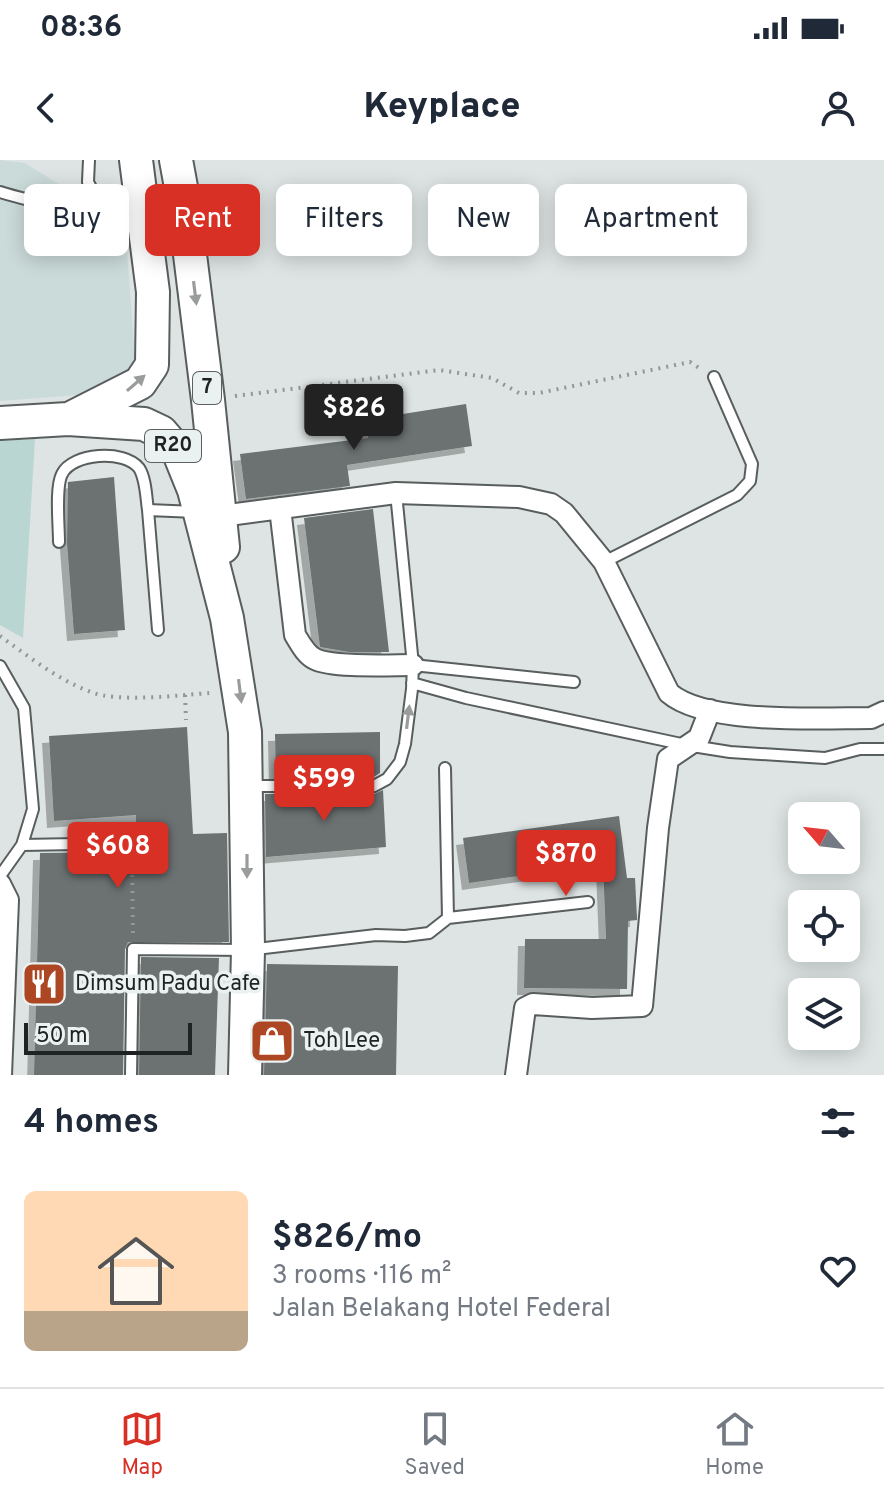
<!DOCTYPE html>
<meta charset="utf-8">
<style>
body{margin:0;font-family:Overpass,sans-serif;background:#f2f2f3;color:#1f2937;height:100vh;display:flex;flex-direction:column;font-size:30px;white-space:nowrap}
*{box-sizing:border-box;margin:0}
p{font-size:26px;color:#747a83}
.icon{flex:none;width:44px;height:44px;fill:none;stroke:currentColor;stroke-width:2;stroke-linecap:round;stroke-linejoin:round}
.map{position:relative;height:915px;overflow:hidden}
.side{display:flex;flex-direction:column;background:#fff;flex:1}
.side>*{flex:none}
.banner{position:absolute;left:24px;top:24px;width:836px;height:72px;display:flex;gap:16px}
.needle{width:52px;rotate:298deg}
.controls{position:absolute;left:788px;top:642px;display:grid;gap:16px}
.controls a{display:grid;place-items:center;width:72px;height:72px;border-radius:12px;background:#fff;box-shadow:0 4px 20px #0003;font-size:40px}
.scale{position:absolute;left:24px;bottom:20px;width:168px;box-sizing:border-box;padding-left:8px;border:4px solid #1f2222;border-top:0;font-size:22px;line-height:28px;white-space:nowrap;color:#1f2222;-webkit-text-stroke:6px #eaf1f1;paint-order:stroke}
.price{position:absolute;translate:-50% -68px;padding:0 18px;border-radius:8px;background:#d93025;color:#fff;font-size:26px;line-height:52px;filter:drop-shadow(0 2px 4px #0008)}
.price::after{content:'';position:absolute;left:50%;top:48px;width:24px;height:18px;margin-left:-12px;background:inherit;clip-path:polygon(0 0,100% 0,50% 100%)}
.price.active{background:#222;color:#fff}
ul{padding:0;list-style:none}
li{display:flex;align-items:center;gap:24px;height:200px;padding:0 24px}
li span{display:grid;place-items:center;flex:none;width:224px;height:160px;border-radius:12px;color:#555}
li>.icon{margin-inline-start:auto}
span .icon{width:96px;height:96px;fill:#fffc;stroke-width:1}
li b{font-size:34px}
h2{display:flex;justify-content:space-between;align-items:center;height:96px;padding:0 24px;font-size:34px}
.pill{padding:0 28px;border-radius:12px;background:#fff;box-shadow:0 4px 20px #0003;font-size:28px;line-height:72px}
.pill.active{background:#d93025;color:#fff}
.status{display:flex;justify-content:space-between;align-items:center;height:56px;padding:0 40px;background:#fff;direction:ltr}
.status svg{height:22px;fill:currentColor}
header{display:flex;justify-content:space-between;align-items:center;height:104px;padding:0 24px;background:#fff;font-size:36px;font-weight:800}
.tabs{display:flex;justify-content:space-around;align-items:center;height:112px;border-top:2px solid #e0e1e3;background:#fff;font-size:22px;color:#747a83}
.tabs a{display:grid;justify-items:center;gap:4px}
.tabs .active{color:#d93025}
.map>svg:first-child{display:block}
</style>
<div class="status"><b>08:36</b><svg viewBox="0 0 49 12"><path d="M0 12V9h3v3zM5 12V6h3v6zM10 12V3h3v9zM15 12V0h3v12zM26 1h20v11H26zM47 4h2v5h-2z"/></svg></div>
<header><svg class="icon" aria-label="back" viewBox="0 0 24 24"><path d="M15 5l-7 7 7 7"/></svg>Keyplace<svg class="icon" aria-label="person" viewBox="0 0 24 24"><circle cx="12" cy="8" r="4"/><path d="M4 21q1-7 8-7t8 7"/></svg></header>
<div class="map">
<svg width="884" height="915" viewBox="0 0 884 915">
<defs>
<filter id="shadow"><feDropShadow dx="-7" dy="7" stdDeviation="0" flood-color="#0004"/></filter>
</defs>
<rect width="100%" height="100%" fill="#dde4e3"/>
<!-- built -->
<path fill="#cbdbd9" d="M0,0L25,3L62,26L50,55L127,89L135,198L123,217L91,234L0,241Z"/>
<!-- green -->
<path fill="#b9d6d2" d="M35,279L23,478L0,465V281Z"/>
<!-- building -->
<path fill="#6c7272" filter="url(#shadow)" d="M466,244L472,286L347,305L350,326L246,339L240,294L368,278L365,260Z
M114,317L125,470L74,474L67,383L68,322Z
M373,349L389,492H349L320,487L304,358Z
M187,567L193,674L227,673L229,782H128L125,789L123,915H34L40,693L137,692L140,684L136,676V655L54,661L49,576Z
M380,572V613L372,618H276L275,574Z
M383,630L386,687L266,697L265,634H374Z
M619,656L627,718H635L637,758V760L628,761L627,829L524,828L525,779H606L603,704L469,723L463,678Z
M141,797L219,798L215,915H139Z
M267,804L398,806L396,915H264Z"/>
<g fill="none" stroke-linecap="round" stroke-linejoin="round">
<!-- lane casing -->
<g stroke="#575e5d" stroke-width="14">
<path id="lane" d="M89,0L88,22L105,54
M0,32C46,47 94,50 139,66
M148,350L158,470
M59,382C59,365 55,327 62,314C72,293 124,289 139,308C146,319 146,337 148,350L196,352
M604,402L737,335L750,321L752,304L714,217
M413,505L574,522
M0,506L24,548L33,649L22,685L0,716
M412,523L466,538L686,585L730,592L825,598L860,589H884
M249,626H374L387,619L400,602L405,584L412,529L413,505L396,333
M22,685L132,683
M448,758L588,742
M131,915L133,789L248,790L376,775L405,776L429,773L448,758L445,608"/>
</g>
<!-- street casing -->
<g stroke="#575e5d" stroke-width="24">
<path id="street" d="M280,348L295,475C300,483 306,495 315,499C333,508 390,505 413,505
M221,356L396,333L519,337L551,344L564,353L604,402L669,533C706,565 821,558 871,558L884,552
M0,724L8,740L1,915
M516,915L525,848L533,844L592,848L642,846L658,668L668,599L699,578L710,550"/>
</g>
<!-- primary casing -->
<g stroke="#575e5d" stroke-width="36">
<path id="primary" d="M176,0L183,38L208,240L223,387
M71,258L140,223L152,205L153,132L136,0
M0,263L68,259L144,264L161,272L179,293L194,330L227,458L245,572L248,790L245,915"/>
</g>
<!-- path -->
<path stroke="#919696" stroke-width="4" stroke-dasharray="2 6" stroke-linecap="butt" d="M235,236L439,210L492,218L519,233H539L690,202L702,210
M0,476C28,496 58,520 91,532C118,543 180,535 210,533
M185,535L186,560
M132,699L133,775"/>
<!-- lane -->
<use href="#lane" stroke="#fff" stroke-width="10"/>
<!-- street -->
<use href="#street" stroke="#fff" stroke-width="20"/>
<!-- primary -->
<use href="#primary" stroke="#fff" stroke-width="32"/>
</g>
<!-- one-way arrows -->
<defs><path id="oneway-solid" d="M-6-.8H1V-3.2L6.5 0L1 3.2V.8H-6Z" transform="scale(2)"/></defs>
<g fill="#9a9c9c">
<use href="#oneway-solid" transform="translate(195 133) rotate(83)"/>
<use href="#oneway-solid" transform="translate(136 223) rotate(-41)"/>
<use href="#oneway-solid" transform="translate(240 531) rotate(83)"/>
<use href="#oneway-solid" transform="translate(408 557) rotate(-83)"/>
<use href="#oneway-solid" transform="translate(247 706) rotate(90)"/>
</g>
<!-- icons -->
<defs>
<g id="restaurant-square" transform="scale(2.3)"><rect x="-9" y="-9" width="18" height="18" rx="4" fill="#ad4622" stroke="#eaf1f1"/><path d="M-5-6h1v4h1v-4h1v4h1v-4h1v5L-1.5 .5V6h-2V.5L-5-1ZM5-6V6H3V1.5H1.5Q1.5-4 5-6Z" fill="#fff"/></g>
<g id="shop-square" transform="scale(2.3)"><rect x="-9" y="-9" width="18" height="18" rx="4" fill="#ad4622" stroke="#eaf1f1"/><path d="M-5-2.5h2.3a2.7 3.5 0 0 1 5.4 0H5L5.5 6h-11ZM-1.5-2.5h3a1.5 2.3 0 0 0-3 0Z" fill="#fff"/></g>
</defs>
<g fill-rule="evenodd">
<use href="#restaurant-square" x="44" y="824"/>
<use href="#shop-square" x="272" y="881"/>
</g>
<g text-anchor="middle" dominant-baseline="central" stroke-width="7" stroke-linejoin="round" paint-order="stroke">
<!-- shield labels -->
<g fill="#eaf1f1" stroke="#5c6060" stroke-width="2">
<rect x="193" y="212" width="28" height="32" rx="6"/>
<rect x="145" y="270" width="56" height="32" rx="6"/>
</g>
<g font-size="20" font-weight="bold" fill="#1f2222">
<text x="207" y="228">7</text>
<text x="173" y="286">R20</text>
</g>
<!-- poi labels -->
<g font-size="22" fill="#1f2222" stroke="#eaf1f1" text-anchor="start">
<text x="75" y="824">Dimsum Padu Cafe</text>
<text x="303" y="881">Toh Lee</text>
</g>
</g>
</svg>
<div class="controls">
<a><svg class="needle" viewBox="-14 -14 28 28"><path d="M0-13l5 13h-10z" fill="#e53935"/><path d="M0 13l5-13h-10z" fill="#747a83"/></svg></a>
<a><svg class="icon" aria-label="locate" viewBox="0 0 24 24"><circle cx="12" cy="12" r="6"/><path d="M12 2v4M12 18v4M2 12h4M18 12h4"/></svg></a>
<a><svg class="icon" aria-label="layers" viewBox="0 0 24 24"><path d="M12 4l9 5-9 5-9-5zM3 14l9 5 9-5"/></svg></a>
</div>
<div class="scale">50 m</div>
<b class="price active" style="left:354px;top:292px">$826</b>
<b class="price" style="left:324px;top:663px">$599</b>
<b class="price" style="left:118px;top:730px">$608</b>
<b class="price" style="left:566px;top:738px">$870</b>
<div class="banner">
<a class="pill">Buy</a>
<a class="pill active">Rent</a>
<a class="pill">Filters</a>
<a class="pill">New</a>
<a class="pill">Apartment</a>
</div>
</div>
<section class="side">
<h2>4 homes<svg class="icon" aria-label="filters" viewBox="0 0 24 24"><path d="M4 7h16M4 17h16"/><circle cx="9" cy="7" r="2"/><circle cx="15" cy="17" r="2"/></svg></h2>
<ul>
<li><span style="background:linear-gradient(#ffd9b3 75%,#b9a48a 0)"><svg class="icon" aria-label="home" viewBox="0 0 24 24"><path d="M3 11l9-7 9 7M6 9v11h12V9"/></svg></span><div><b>$826/mo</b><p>3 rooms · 116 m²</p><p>Jalan Belakang Hotel Federal</p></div><svg class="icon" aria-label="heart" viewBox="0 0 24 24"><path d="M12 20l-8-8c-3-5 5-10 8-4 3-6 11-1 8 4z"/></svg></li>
</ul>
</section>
<nav class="tabs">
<a class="active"><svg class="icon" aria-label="map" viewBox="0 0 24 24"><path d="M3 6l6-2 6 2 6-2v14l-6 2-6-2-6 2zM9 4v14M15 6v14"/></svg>Map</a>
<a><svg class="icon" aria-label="saved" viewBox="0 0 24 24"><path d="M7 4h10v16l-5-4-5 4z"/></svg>Saved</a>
<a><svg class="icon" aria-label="home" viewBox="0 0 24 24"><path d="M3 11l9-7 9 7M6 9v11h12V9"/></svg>Home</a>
</nav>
